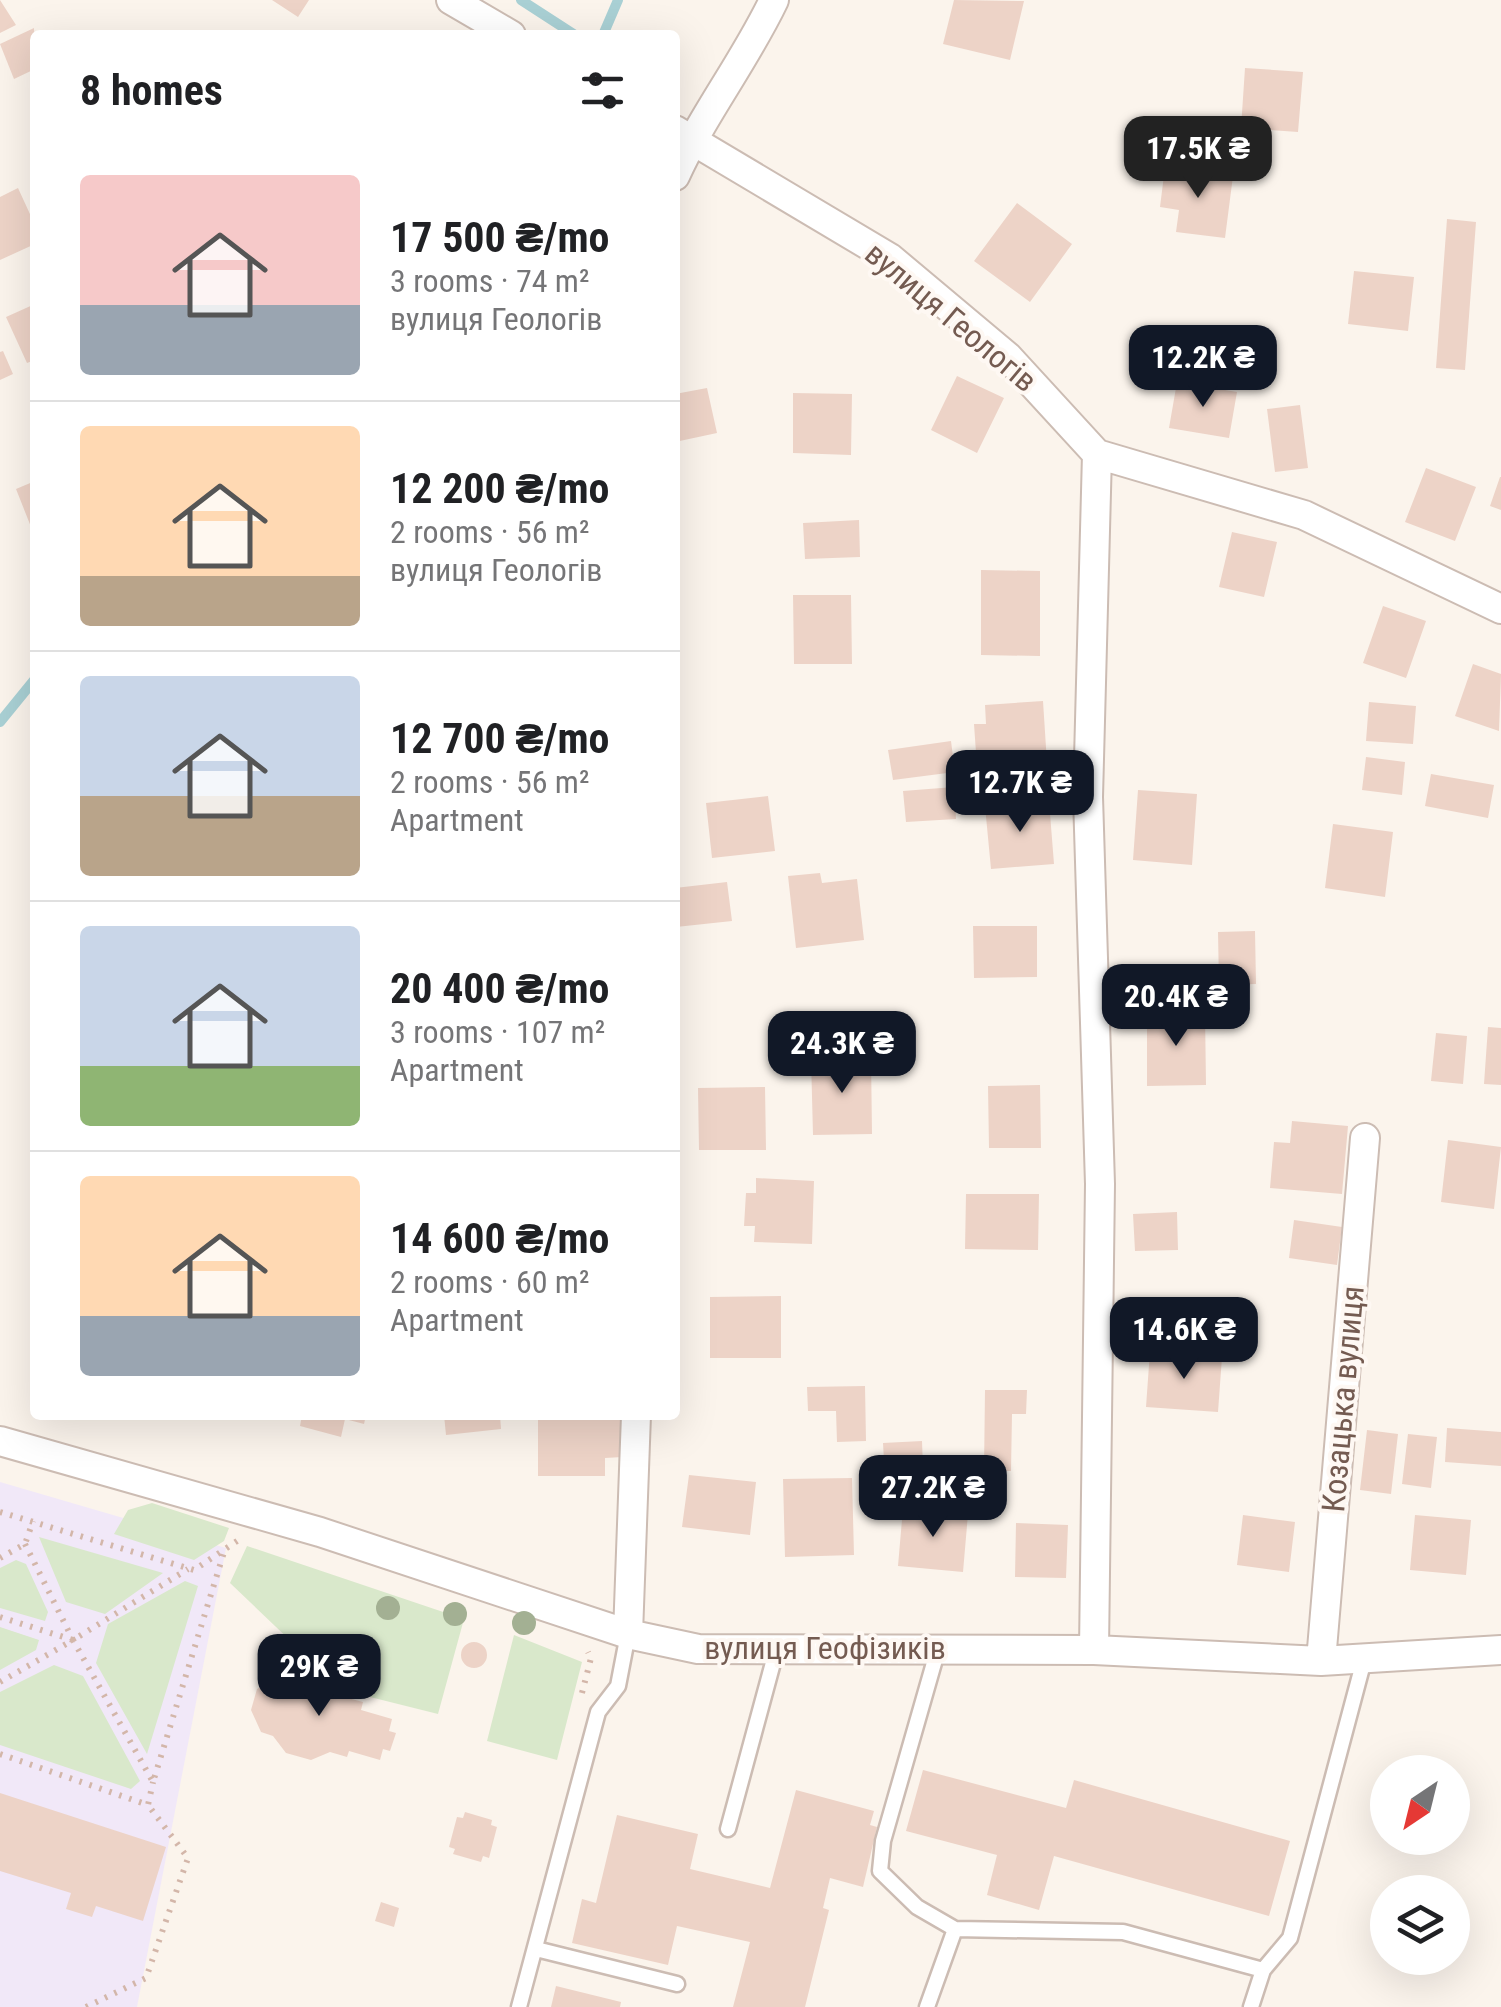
<!DOCTYPE html>
<meta charset="utf-8">
<style>
body{margin:0;font-family:"Roboto Condensed",sans-serif;background:#f2f2f2;color:#202124;height:100vh;display:flex;flex-direction:column;font-size:38px;white-space:nowrap}
*{box-sizing:border-box;margin:0}
p{font-size:32px;color:#757577}
.icon{flex:none;width:55px;height:55px;fill:none;stroke:currentColor;stroke-width:2;stroke-linecap:round;stroke-linejoin:round}
.map{position:relative;flex:1;overflow:hidden}
.side{position:absolute;left:30px;top:30px;width:650px;height:1390px;display:flex;flex-direction:column;background:#fff;border-radius:10px;box-shadow:0 10px 40px #0002}
.side>*{flex:none}
.needle{width:65px;rotate:215deg}
.buttons{position:absolute;left:1370px;top:1755px;display:grid;gap:20px}
.buttons a{display:grid;place-items:center;width:100px;height:100px;border-radius:50%;background:#fff;box-shadow:0 10px 40px #0002;font-size:50px}
.price{position:absolute;translate:-50% -85px;padding:0 22px;border-radius:20px;background:#111827;color:#fff;font-size:32px;line-height:65px;filter:drop-shadow(0 2px 5px #0008)}
.price::after{content:'';position:absolute;left:50%;top:60px;width:30px;height:22px;margin-left:-15px;background:inherit;clip-path:polygon(0 0,100% 0,50% 100%)}
.price.on{background:#222;color:#fff}
ul{padding:0;list-style:none}
li{display:flex;align-items:center;gap:30px;height:250px;padding:0 50px}
li+li{border-top:2px solid #e0e0e0}
li span{display:grid;place-items:center;flex:none;width:280px;height:200px;border-radius:10px;color:#555}
li>.icon{margin-inline-start:auto}
span .icon{width:120px;height:120px;fill:#fffc;stroke-width:1}
li b{font-size:42px}
h2{display:flex;justify-content:space-between;align-items:center;height:120px;padding:0 50px;font-size:42px}
.map>svg:first-child{display:block}
</style>
<div class="map">
<svg width="1501" height="2007" viewBox="0 0 1501 2007">
<rect width="100%" height="100%" fill="#fbf4ec"/>
<!-- education -->
<path fill="#f1e8f8" d="M0,1482L226,1548L137,2007H0Z"/>
<!-- green -->
<path fill="#d9e8cb" d="M152,1503L229,1528L224,1541L194,1560L114,1534L128,1510Z
M39,1537L163,1573L105,1614L66,1602Z
M247,1546L464,1619L438,1714L350,1692L339,1671L317,1666L230,1583Z
M16,1560L26,1564L48,1612L45,1621L0,1608V1568Z
M185,1581L198,1586L147,1754L96,1663L108,1624Z
M0,1627L39,1640L36,1650L0,1670Z
M514,1635L582,1662L557,1760L487,1741Z
M54,1665L83,1676L140,1781L131,1789L0,1745V1692Z"/>
<g fill="none" stroke-linecap="round" stroke-linejoin="round">
<!-- stream -->
<path stroke="#a9d0d4" stroke-width="10" d="M521,0L575,35
M603,35L618,0
M0,722L35,679"/>
</g>
<!-- building -->
<path fill="#edd3c7" d="M0,0L16,25L0,33Z
M272,0H309L298,17Z
M954,0L1024,1L1010,60L943,44Z
M34,28L35,69L14,79L0,44Z
M1245,68L1303,72L1298,132L1241,128Z
M1165,167L1233,176L1225,238L1176,232L1179,210L1160,207Z
M18,188L35,225V244L0,260V197Z
M1017,203L1072,244L1030,302L974,261Z
M1447,219L1476,222L1465,370L1436,368Z
M1354,271L1414,277L1408,331L1348,324Z
M35,304V360L27,363L6,317Z
M3,351L13,374L0,380V352Z
M957,376L1004,398L977,453L931,430Z
M1177,382L1237,392L1229,438L1169,428Z
M707,388L717,433L675,442V394Z
M793,393L852,394L851,455L793,453Z
M1300,405L1308,468L1275,472L1267,409Z
M1426,468L1476,487L1455,541L1405,522Z
M1500,477H1501V510L1490,506Z
M35,481V537L16,489Z
M859,520L860,557L805,559L803,523Z
M1232,532L1277,542L1264,597L1219,587Z
M981,570L1040,571V656L981,655Z
M793,595H851L852,664H794Z
M1383,606L1426,621L1406,678L1363,663Z
M1473,664L1501,674L1499,731L1455,716Z
M1043,701L1047,763L977,767L974,724H986L985,705Z
M1369,702L1416,706L1413,744L1366,741Z
M951,741L955,772L893,780L888,750Z
M1366,757L1405,762L1402,795L1362,790Z
M1431,774L1494,785L1488,818L1425,806Z
M954,787L956,819L906,822L903,791Z
M1138,790L1197,794L1192,865L1133,860Z
M768,796L775,851L712,858L706,803Z
M1049,801L1054,864L991,869L985,806Z
M1333,824L1393,832L1385,897L1325,888Z
M820,873L822,883L857,879L864,940L796,948L788,876Z
M727,882L732,921L676,927L675,888Z
M973,926H1037V977L974,978Z
M1255,931L1256,984L1219,985L1218,932Z
M1147,1012H1205L1206,1085L1147,1086Z
M1488,1027L1501,1028V1085L1484,1084Z
M1436,1033L1467,1036L1463,1084L1431,1081Z
M871,1057L872,1134L813,1135L811,1058Z
M1040,1085L1041,1148H989L988,1086Z
M765,1087L766,1150H699L698,1088Z
M1292,1121L1348,1126L1342,1194L1270,1188L1274,1142L1290,1143Z
M1448,1140L1501,1147L1494,1209L1441,1202Z
M756,1178L814,1181L812,1244L754,1242L755,1226H744L746,1193H756Z
M966,1194H1039L1038,1250L965,1249Z
M1177,1212L1178,1250L1135,1251L1133,1214Z
M1294,1220L1342,1227L1337,1265L1289,1258Z
M781,1296V1358H710V1297Z
M1150,1351L1222,1357L1218,1412L1146,1407Z
M865,1386L866,1441L837,1442L836,1411H808L807,1387Z
M985,1390H1027L1026,1414H1012L1011,1471H984Z
M302,1415H366L364,1424L345,1419L341,1437L300,1426Z
M444,1415H500L501,1429L446,1435Z
M538,1415H623V1457L605,1458V1476H538Z
M1447,1428L1501,1432V1466L1445,1462Z
M1367,1430L1398,1434L1391,1494L1360,1490Z
M1408,1434L1437,1437L1431,1488L1402,1484Z
M922,1441L924,1495L886,1497L883,1443Z
M689,1475L756,1482L750,1535L682,1527Z
M852,1478L854,1555L785,1557L783,1479Z
M903,1508L968,1514L963,1572L898,1566Z
M1243,1515L1295,1522L1289,1572L1237,1565Z
M1415,1515L1471,1520L1466,1575L1410,1570Z
M1016,1523L1068,1525L1066,1578L1015,1577Z
M461 1655a13 13 0 1 1 26 0a13 13 0 1 1-26 0Z
M308,1670L333,1678L344,1697L363,1702L361,1710L392,1719L389,1731L396,1733L390,1751L383,1749L380,1760L349,1751L347,1757L330,1752L311,1760L286,1753L273,1736L261,1732L251,1710L257,1689L278,1676L290,1680Z
M923,1770L1066,1808L1074,1780L1290,1841L1269,1916L1054,1856L1039,1910L987,1895L997,1855L906,1831Z
M796,1790L874,1811L870,1825L877,1827L863,1887L830,1878L823,1908L829,1910L805,2007H733L750,1942L677,1926L668,1965L572,1943L582,1899L596,1903L617,1815L698,1834L690,1869L770,1888Z
M0,1793L166,1847L143,1921L96,1906L92,1917L66,1909L71,1893L0,1871Z
M465,1812L492,1820L491,1825L497,1827L489,1858L483,1856L481,1862L453,1854L455,1849L449,1847L457,1817L463,1818Z
M381,1902L399,1908L394,1927L375,1921Z
M556,1986L621,2002L620,2007H551Z"/>
<g fill="none" stroke-linecap="round" stroke-linejoin="round">
<!-- service casing -->
<g stroke="#ccbcb3" stroke-width="19">
<path id="service" d="M938,1649L883,1841L880,1871L917,1907L955,1929
M728,1829L777,1648
M536,1949L677,1984
M519,2007L598,1712L618,1686L628,1634
M927,2007L955,1929L1123,1932L1263,1970
M1251,2007L1263,1970L1290,1938L1364,1660"/>
</g>
<!-- minor casing -->
<g stroke="#ccbcb3" stroke-width="32">
<path id="minor" d="M451,0L511,35
M675,130L890,258L1008,357L1097,454L1304,515L1501,609
M675,176C703,114 745,61 774,0
M0,1441L320,1532L628,1634L698,1649L1094,1650L1321,1661L1501,1650
M628,1634L636,1415
M1094,1650L1100,1184L1088,797L1097,454
M1321,1661L1365,1138"/>
</g>
<!-- path -->
<path stroke="#d3b6a9" stroke-width="6" stroke-dasharray="2.5 8" stroke-linecap="butt" d="M0,1512L194,1570L240,1539
M25,1544L73,1640
M0,1558L25,1544L33,1521
M0,1617L73,1640L188,1569
M0,1682L73,1640L153,1782L225,1549
M582,1693L591,1658L588,1652
M0,1754L148,1805L153,1782
M86,2007L146,1978L188,1858L148,1805"/>
<!-- service -->
<use href="#service" stroke="#fff" stroke-width="14"/>
<!-- minor -->
<use href="#minor" stroke="#fff" stroke-width="28"/>
</g>
<!-- trees -->
<g fill="#a3b093">
<circle cx="388" cy="1608" r="12"/>
<circle cx="455" cy="1614" r="12"/>
<circle cx="524" cy="1623" r="12"/>
</g>
<g text-anchor="middle" dominant-baseline="central" stroke-width="8" stroke-linejoin="round" paint-order="stroke">
<!-- street labels -->
<g font-size="32" fill="#745b51" stroke="#fef8f3">
<text transform="translate(951 317) rotate(40)">вулиця Геологів</text>
<text transform="translate(1343 1399) rotate(-85)">Козацька вулиця</text>
<text x="825" y="1648">вулиця Геофізиків</text>
</g>
</g>
</svg>
<div class="buttons">
<a><svg class="needle" viewBox="-14 -14 28 28"><path d="M0-13l5 13h-10z" fill="#e53935"/><path d="M0 13l5-13h-10z" fill="#757577"/></svg></a>
<a><svg class="icon" aria-label="layers" viewBox="0 0 24 24"><path d="M12 4l9 5-9 5-9-5zM3 14l9 5 9-5"/></svg></a>
</div>
<b class="price on" style="left:1198px;top:201px">17.5K ₴</b>
<b class="price" style="left:1203px;top:410px">12.2K ₴</b>
<b class="price" style="left:1020px;top:835px">12.7K ₴</b>
<b class="price" style="left:1176px;top:1049px">20.4K ₴</b>
<b class="price" style="left:842px;top:1096px">24.3K ₴</b>
<b class="price" style="left:1184px;top:1382px">14.6K ₴</b>
<b class="price" style="left:933px;top:1540px">27.2K ₴</b>
<b class="price" style="left:319px;top:1719px">29K ₴</b>
<section class="side">
<h2>8 homes<svg class="icon" aria-label="filters" viewBox="0 0 24 24"><path d="M4 7h16M4 17h16"/><circle cx="9" cy="7" r="2"/><circle cx="15" cy="17" r="2"/></svg></h2>
<ul>
<li><span style="background:linear-gradient(#f6c9c9 65%,#9aa5b1 0)"><svg class="icon" aria-label="home" viewBox="0 0 24 24"><path d="M3 11l9-7 9 7M6 9v11h12V9"/></svg></span><div><b>17 500 ₴/mo</b><p>3 rooms · 74 m²</p><p>вулиця Геологів</p></div></li>
<li><span style="background:linear-gradient(#ffd9b3 75%,#b9a48a 0)"><svg class="icon" aria-label="home" viewBox="0 0 24 24"><path d="M3 11l9-7 9 7M6 9v11h12V9"/></svg></span><div><b>12 200 ₴/mo</b><p>2 rooms · 56 m²</p><p>вулиця Геологів</p></div></li>
<li><span style="background:linear-gradient(#c9d6e8 60%,#b9a48a 0)"><svg class="icon" aria-label="home" viewBox="0 0 24 24"><path d="M3 11l9-7 9 7M6 9v11h12V9"/></svg></span><div><b>12 700 ₴/mo</b><p>2 rooms · 56 m²</p><p>Apartment</p></div></li>
<li><span style="background:linear-gradient(#c9d6e8 70%,#8fb573 0)"><svg class="icon" aria-label="home" viewBox="0 0 24 24"><path d="M3 11l9-7 9 7M6 9v11h12V9"/></svg></span><div><b>20 400 ₴/mo</b><p>3 rooms · 107 m²</p><p>Apartment</p></div></li>
<li><span style="background:linear-gradient(#ffd9b3 70%,#9aa5b1 0)"><svg class="icon" aria-label="home" viewBox="0 0 24 24"><path d="M3 11l9-7 9 7M6 9v11h12V9"/></svg></span><div><b>14 600 ₴/mo</b><p>2 rooms · 60 m²</p><p>Apartment</p></div></li>
</ul>
</section>
</div>
